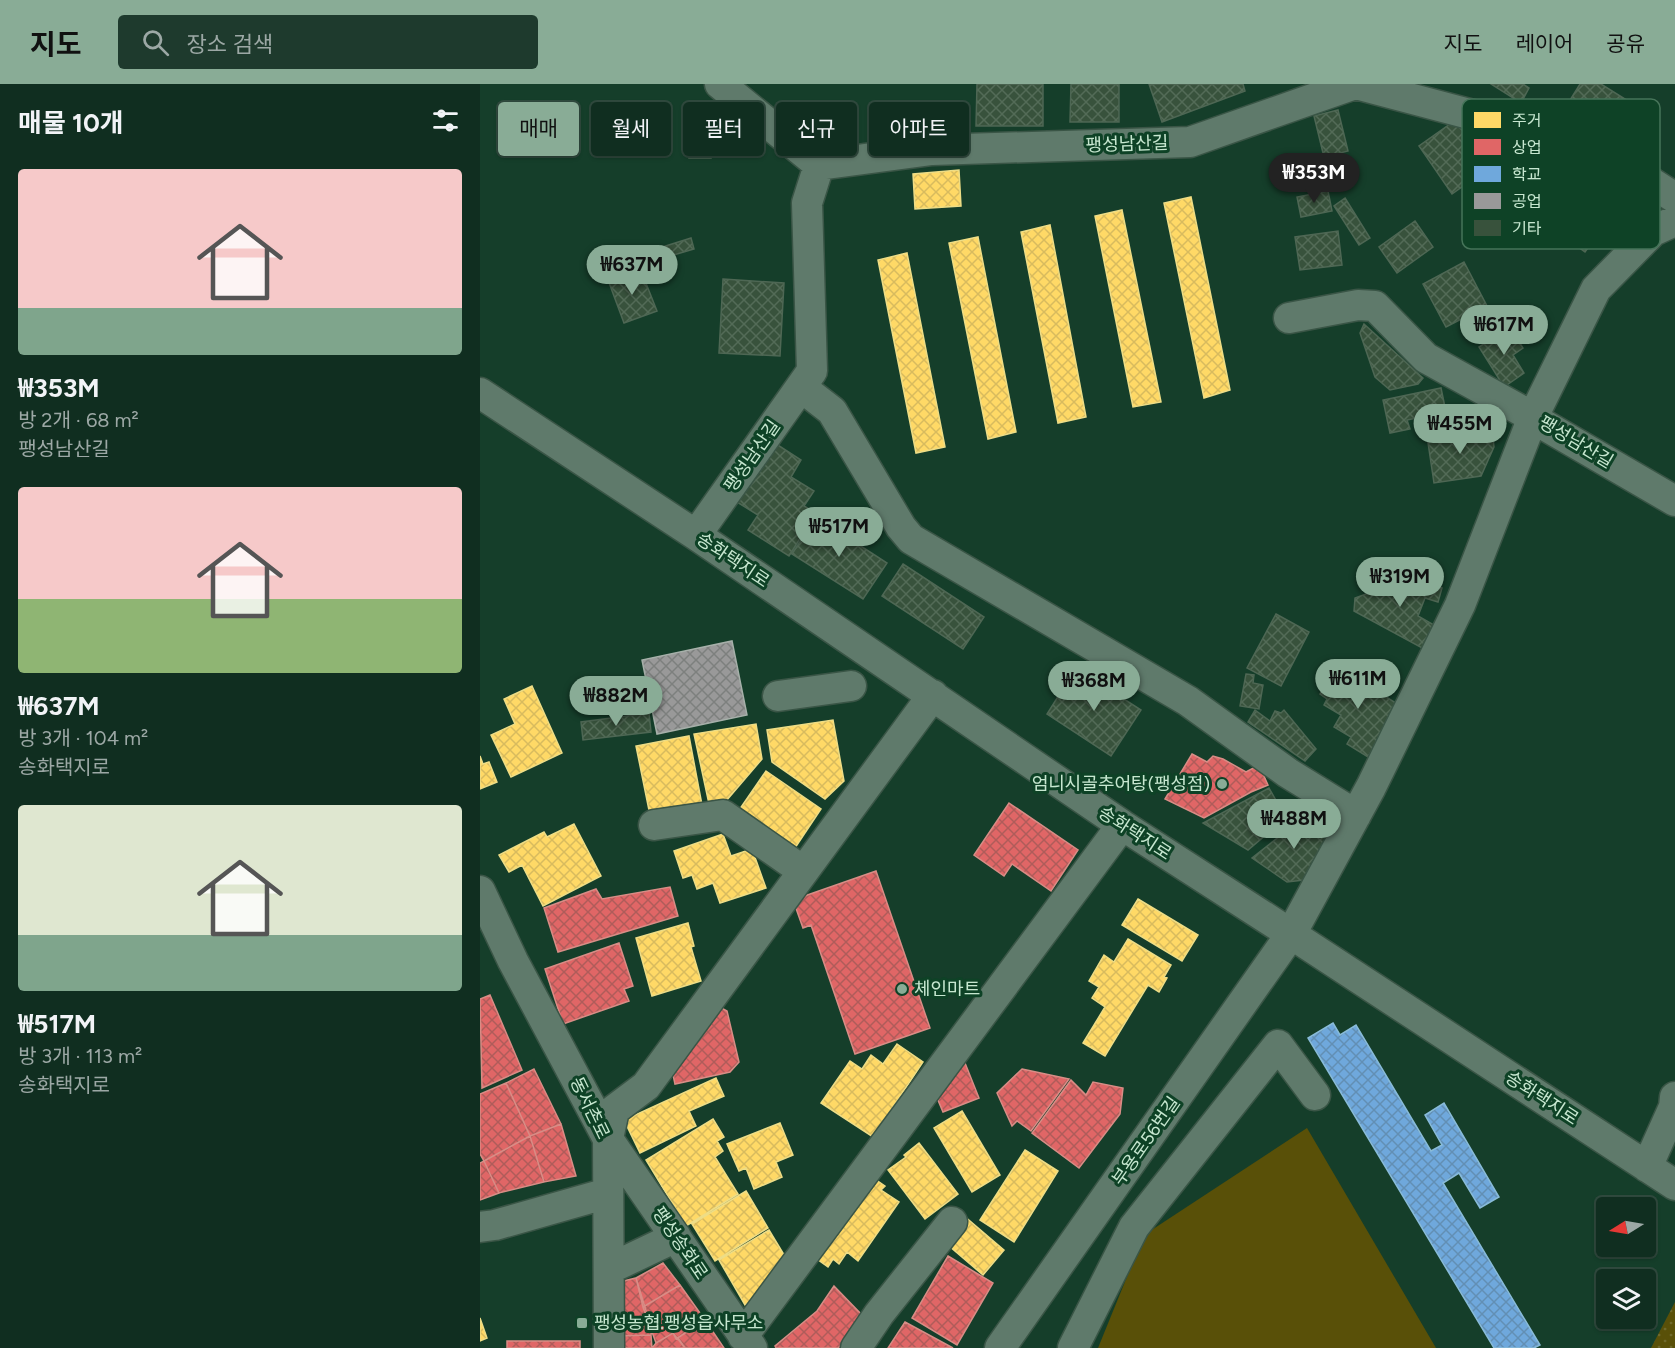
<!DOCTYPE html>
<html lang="ko">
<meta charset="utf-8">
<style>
body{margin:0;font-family:Figtree,"Noto Sans KR",sans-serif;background:#1e3a2d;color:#f1f3f6;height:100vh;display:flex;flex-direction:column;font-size:22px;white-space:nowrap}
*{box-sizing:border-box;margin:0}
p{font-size:20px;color:#9ca8a5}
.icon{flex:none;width:33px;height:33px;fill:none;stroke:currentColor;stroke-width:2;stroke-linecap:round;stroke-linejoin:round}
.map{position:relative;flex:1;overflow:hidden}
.panel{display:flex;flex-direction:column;background:#102e20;width:480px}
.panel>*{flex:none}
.guide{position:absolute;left:18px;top:18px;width:570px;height:54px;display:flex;gap:12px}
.needle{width:39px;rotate:259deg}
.buttons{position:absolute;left:1116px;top:1113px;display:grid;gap:12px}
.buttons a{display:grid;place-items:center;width:60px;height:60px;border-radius:6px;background:#102e20;box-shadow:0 2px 4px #0004,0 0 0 2px #304a3e;font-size:30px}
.price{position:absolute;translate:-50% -51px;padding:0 14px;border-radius:21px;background:#89ac96;color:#111;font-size:20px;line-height:39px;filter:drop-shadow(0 2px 3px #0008)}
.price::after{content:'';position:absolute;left:50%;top:36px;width:18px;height:14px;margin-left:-9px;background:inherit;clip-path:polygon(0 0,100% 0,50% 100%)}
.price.selected{background:#222;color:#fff}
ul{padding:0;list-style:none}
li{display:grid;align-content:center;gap:12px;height:318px;padding:0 18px}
li span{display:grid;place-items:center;height:186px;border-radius:6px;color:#555}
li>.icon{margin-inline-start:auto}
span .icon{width:108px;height:108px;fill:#fffc;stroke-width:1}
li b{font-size:26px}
h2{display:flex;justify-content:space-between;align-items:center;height:72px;padding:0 18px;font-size:26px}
.chip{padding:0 21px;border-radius:6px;background:#102e20;box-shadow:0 2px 4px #0004,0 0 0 2px #304a3e;font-size:21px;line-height:54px}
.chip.selected{background:#89ac96;color:#111}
header{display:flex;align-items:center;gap:36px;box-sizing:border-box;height:84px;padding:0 30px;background:#89ac96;color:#111}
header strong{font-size:28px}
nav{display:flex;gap:33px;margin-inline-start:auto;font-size:21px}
.search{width:420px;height:54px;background:#1e3a2d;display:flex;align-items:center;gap:15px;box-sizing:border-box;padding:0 21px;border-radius:6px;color:#9ca8a5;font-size:22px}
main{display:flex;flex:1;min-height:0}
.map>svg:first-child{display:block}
</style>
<header>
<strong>지도</strong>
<div class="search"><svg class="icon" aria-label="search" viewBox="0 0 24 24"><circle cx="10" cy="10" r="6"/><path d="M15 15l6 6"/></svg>장소 검색</div>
<nav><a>지도</a><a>레이어</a><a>공유</a></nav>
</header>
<main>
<section class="panel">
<h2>매물 10개<svg class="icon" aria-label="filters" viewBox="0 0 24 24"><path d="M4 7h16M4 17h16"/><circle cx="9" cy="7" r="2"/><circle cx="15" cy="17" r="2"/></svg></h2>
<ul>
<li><span style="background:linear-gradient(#f6c9c9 75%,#7fa58c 0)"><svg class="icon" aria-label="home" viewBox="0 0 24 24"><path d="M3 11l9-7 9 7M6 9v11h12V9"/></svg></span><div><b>₩353M</b><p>방 2개 · 68 m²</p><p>팽성남산길</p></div></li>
<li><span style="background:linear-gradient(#f6c9c9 60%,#8fb573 0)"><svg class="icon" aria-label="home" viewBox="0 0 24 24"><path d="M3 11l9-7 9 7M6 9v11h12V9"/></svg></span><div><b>₩637M</b><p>방 3개 · 104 m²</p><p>송화택지로</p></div></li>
<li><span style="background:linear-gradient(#dfe7d0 70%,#7fa58c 0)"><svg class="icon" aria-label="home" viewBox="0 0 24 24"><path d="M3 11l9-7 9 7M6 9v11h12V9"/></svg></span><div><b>₩517M</b><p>방 3개 · 113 m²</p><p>송화택지로</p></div></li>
</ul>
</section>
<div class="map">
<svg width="1195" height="1264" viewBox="0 0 1195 1264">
<defs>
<pattern id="green-dots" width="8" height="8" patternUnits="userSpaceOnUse" patternTransform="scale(1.5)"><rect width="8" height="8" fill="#595008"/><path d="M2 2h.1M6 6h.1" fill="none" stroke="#6f692b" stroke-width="1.8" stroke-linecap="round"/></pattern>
<pattern id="homes-cross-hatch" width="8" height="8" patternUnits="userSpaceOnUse" patternTransform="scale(1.5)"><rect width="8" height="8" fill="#ffd966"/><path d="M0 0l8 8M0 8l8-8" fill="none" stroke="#d8bb5e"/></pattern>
<pattern id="shops-cross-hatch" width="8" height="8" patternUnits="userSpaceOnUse" patternTransform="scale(1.5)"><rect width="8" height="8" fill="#e06666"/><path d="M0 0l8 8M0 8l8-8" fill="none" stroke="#af5c5a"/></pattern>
<pattern id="schools-cross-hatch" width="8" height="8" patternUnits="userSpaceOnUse" patternTransform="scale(1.5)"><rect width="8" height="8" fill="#6fa8dc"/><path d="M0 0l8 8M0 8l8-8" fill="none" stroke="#628fb4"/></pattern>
<pattern id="industry-cross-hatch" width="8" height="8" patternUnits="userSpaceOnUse" patternTransform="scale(1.5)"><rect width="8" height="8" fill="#999"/><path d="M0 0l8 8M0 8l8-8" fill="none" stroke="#7d807e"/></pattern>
<pattern id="building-cross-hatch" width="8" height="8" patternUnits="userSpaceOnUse" patternTransform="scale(1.5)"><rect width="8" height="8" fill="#38523c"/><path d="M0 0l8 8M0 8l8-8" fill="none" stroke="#536b57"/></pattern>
</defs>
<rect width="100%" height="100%" fill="#153e2a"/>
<!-- green -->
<path fill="url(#green-dots)" d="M1195,1218V1264H1171Z"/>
<!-- pitch -->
<path fill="#595008" d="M827,1044L956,1264H618L664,1151Z"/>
<!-- homes -->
<path fill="url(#homes-cross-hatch)" stroke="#eedd86" stroke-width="1.5" d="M479,86L481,122L435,125L433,90Z
M711,113L750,306L724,314L684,119Z
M642,126L681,318L653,323L615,132Z
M570,141L606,333L578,339L541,148Z
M498,153L536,348L508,355L469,159Z
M427,169L465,363L436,369L398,176Z
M52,602L82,669L31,693L11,651L35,640L24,615Z
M353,636L364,697L345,715L292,678L287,646Z
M276,640L282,675L246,717L229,720L214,650Z
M209,652L222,721L170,731L156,662Z
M0,672L3,680L9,678L17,698L0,705Z
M286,687L341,725L313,767L257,729Z
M94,740L121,792L63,822L42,781L29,788L19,771L64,748L67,753Z
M243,750L251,772L272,765L286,804L240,819L233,799L217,805L212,791L203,794L194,767Z
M658,815L718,851L702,877L642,841Z
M208,839L214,862L211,863L221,897L172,912L156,854Z
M648,855L691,881L684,893L687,894L679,908L668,901L625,972L603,959L625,923L612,914L619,903L609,897L624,871L634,878Z
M417,960L443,978L393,1053L341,1019L370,977L382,985L391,971L403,980Z
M236,994L244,1012L209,1027L216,1042L160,1069L144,1036Z
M482,1027L520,1091L492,1108L454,1044Z
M233,1035L244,1053L237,1057L243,1067L235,1073L258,1110L206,1142L166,1076Z
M300,1039L313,1071L296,1078L302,1093L274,1105L266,1084L259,1087L247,1060Z
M439,1059L478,1110L445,1135L408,1086L426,1073L424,1071Z
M545,1066L578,1087L534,1158L500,1136Z
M392,1093L405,1102L401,1106L419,1118L378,1177L367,1168L359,1180L353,1175L348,1183L337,1175Z
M266,1107L288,1144L235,1177L212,1140Z
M483,1131L524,1166L503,1191L462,1156Z
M289,1146L306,1174L294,1205L265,1221L239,1176Z
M0,1234L7,1254L0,1257Z"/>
<!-- shops -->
<path fill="url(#shops-cross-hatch)" stroke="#d88d86" stroke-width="1.5" d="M712,670L727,678L733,672L743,675L766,688L779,681L788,701L771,708L724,734L685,715Z
M529,719L598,766L571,807L532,780L524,792L494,771Z
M396,787L450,944L375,970L331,841L323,844L313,816Z
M190,803L198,832L78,868L64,824L116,805L122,815Z
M139,859L153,902L144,905L149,917L83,940L65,885Z
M10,911L42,986L2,1004L0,915Z
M236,921L247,927L259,978L250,988L195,1000L190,977Z
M485,979L499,1014L463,1028L455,1009L469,986Z
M54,985L81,1040L50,1052L26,999Z
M542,985L589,995L551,1047L537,1037L532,1042L517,1009Z
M591,996L606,1011L613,998L643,1004L640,1030L599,1084L552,1049Z
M26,999L50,1052L4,1077L0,1070V1010Z
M81,1040L96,1092L64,1098L50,1052Z
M50,1052L64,1098L19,1109L4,1077Z
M4,1077L19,1109L0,1116V1079Z
M468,1172L513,1199L477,1261L432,1234Z
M183,1179L200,1201L163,1223L156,1194Z
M156,1194L172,1246L171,1251L137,1252L139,1198Z
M200,1201L225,1236L196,1255L193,1249L176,1259L163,1223Z
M354,1202L386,1235L369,1255L358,1264H296L295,1262L337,1227Z
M225,1236L244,1264H205L198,1254Z
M425,1238L473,1264H408Z
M193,1249L205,1264H172L176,1259Z
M171,1251L172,1264H137V1252Z
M27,1257H100V1264H27Z"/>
<!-- schools -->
<path fill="url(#schools-cross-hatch)" stroke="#89bbd8" stroke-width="1.5" d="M853,939L860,951L876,941L951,1067L962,1061L945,1031L964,1019L1019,1113L1000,1124L979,1089L963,1099L1060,1261L1054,1264H1014L828,954Z"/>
<!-- industry -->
<path fill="url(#industry-cross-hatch)" stroke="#a7b0aa" stroke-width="1.5" d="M252,557L267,631L177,650L162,576Z"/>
<!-- building -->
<path fill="url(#building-cross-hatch)" stroke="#4e6754" stroke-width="1.5" d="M497,0H563V42H496Z
M591,0H639V38H590Z
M669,0H763L765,7L682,38Z
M1011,0H1043L1049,4L1041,19Z
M1100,0H1121L1153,20L1129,58L1082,29Z
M858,26L868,67L844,73L834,32Z
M977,35L1010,83L972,110L939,62Z
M209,63H231V74H209Z
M1108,104L1136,126L1105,168L1076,147Z
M848,107L852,127L821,133L817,113Z
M865,114L890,154L879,161L854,122Z
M935,137L953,163L917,189L899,163Z
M858,147L862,181L820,186L815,153Z
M211,154L214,165L180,175L176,165Z
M984,178L1007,222L966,243L943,200Z
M160,184L177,227L144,239L128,196Z
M243,195L304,199L300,272L239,269Z
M884,240L943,294L938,300L910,306L895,293L880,249Z
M1030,243L1043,264L1033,271L1044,289L1024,303L999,263Z
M961,304L966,328L927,336L930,345L910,349L903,316Z
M1012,345L1014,363L1001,392L954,399L947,352Z
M290,356L321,376L311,393L334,407L324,422L336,429L309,472L268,446L278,431L252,415Z
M336,433L407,479L383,515L312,470Z
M423,480L504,533L483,565L402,512Z
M944,496L962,504L958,518L945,514L938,532L954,541L944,565L874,527L875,514L897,506L905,498Z
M796,530L829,548L801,602L767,584Z
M857,582L919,621L888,673L867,660L871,653L854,643L861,631L844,621L847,615L840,610Z
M596,584L661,626L631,672L567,630Z
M766,590L774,591L773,599L783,601L779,625L760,622Z
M775,626L790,637L795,627L801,629L804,626L836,665L825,677L768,638Z
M169,629L171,648L103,656L101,638Z
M789,704L806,734L768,766L723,739Z
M829,729L848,752L824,796L807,798L772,774Z"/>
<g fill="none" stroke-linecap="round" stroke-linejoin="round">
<!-- minor casing -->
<g stroke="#3a5546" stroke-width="33">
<path id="minor" d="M240,0L339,81L452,66L710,58L875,0
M876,0L1118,64L1195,114
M809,234L878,221L895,222L946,274L1053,333L1066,342L1195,417
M321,303L352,327L421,443L431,455L708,617L808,689L876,731
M0,309L216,451L642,741L811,850L1195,1101
M216,451L332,287L327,119L339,81
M298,612L371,602
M174,741L243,731L323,787
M0,807L33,877L128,1055L272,1264
M1167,1083L1194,1023L1195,1013
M0,1143L15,1141L128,1109
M129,1185L196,1153
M263,1252L642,741
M129,1264L128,1055L134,1026L166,1002L453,611
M376,1264L399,1230L472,1138
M520,1264L811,850L891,703L980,521L1053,333L1116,205L1173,147L1195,137
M593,1264L654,1143L798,961L835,1011"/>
</g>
<!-- minor -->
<use href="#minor" stroke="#5f7a6b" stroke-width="30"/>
</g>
<!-- markers -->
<g fill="#89ac96" stroke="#0e4226" stroke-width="2">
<circle cx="742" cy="700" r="6"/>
<circle cx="422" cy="905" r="6"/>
<rect x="96" y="1233" width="12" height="12" rx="3"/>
</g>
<g text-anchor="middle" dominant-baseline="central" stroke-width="6" stroke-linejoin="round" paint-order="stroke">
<!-- street labels -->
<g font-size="18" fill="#c7e7d0" stroke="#0e4226">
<text transform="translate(647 60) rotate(-2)">팽성남산길</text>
<text transform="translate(1096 358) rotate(31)">팽성남산길</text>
<text transform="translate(272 372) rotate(-55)">팽성남산길</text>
<text transform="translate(253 476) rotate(34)">송화택지로</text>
<text transform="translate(655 749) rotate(33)">송화택지로</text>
<text transform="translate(1062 1014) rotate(33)">송화택지로</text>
<text transform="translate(110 1024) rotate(64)">동서촌로</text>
<text transform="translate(666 1057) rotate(-55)">부용로56번길</text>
<text transform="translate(200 1159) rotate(56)">팽성송화로</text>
</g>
<!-- poi labels -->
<g font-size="18" fill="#c7e7d0" stroke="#0e4226" text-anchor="start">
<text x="730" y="700" text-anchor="end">엄니시골추어탕(팽성점)</text>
<text x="434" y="905">체인마트</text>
<text x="114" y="1239">팽성농협.팽성읍사무소</text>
</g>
</g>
<!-- legend -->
<rect x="982" y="15" width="198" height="150" rx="9" fill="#0e4226" stroke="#467459" stroke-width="1.5"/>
<rect x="994" y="28" width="27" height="16" fill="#ffd966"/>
<rect x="994" y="55" width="27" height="16" fill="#e06666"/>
<rect x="994" y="82" width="27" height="16" fill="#6fa8dc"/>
<rect x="994" y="109" width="27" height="16" fill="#999"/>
<rect x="994" y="136" width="27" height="16" fill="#38523c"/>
<g font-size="16" fill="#c7e7d0">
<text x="1032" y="42">주거</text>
<text x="1032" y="69">상업</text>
<text x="1032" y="96">학교</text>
<text x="1032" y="123">공업</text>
<text x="1032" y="150">기타</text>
</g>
</svg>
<div class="buttons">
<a><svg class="needle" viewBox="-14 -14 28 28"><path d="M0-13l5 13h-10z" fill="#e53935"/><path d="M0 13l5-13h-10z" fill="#9ca8a5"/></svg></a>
<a><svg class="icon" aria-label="layers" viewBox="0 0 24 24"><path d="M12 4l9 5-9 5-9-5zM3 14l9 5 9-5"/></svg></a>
</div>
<b class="price selected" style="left:834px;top:120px">₩353M</b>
<b class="price" style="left:152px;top:212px">₩637M</b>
<b class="price" style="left:1024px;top:272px">₩617M</b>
<b class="price" style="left:980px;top:371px">₩455M</b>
<b class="price" style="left:359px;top:474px">₩517M</b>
<b class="price" style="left:920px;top:524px">₩319M</b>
<b class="price" style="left:878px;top:626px">₩611M</b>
<b class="price" style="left:614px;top:628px">₩368M</b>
<b class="price" style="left:136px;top:643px">₩882M</b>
<b class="price" style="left:814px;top:766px">₩488M</b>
<div class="guide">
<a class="chip selected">매매</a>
<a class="chip">월세</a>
<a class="chip">필터</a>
<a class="chip">신규</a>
<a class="chip">아파트</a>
</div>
</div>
</main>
